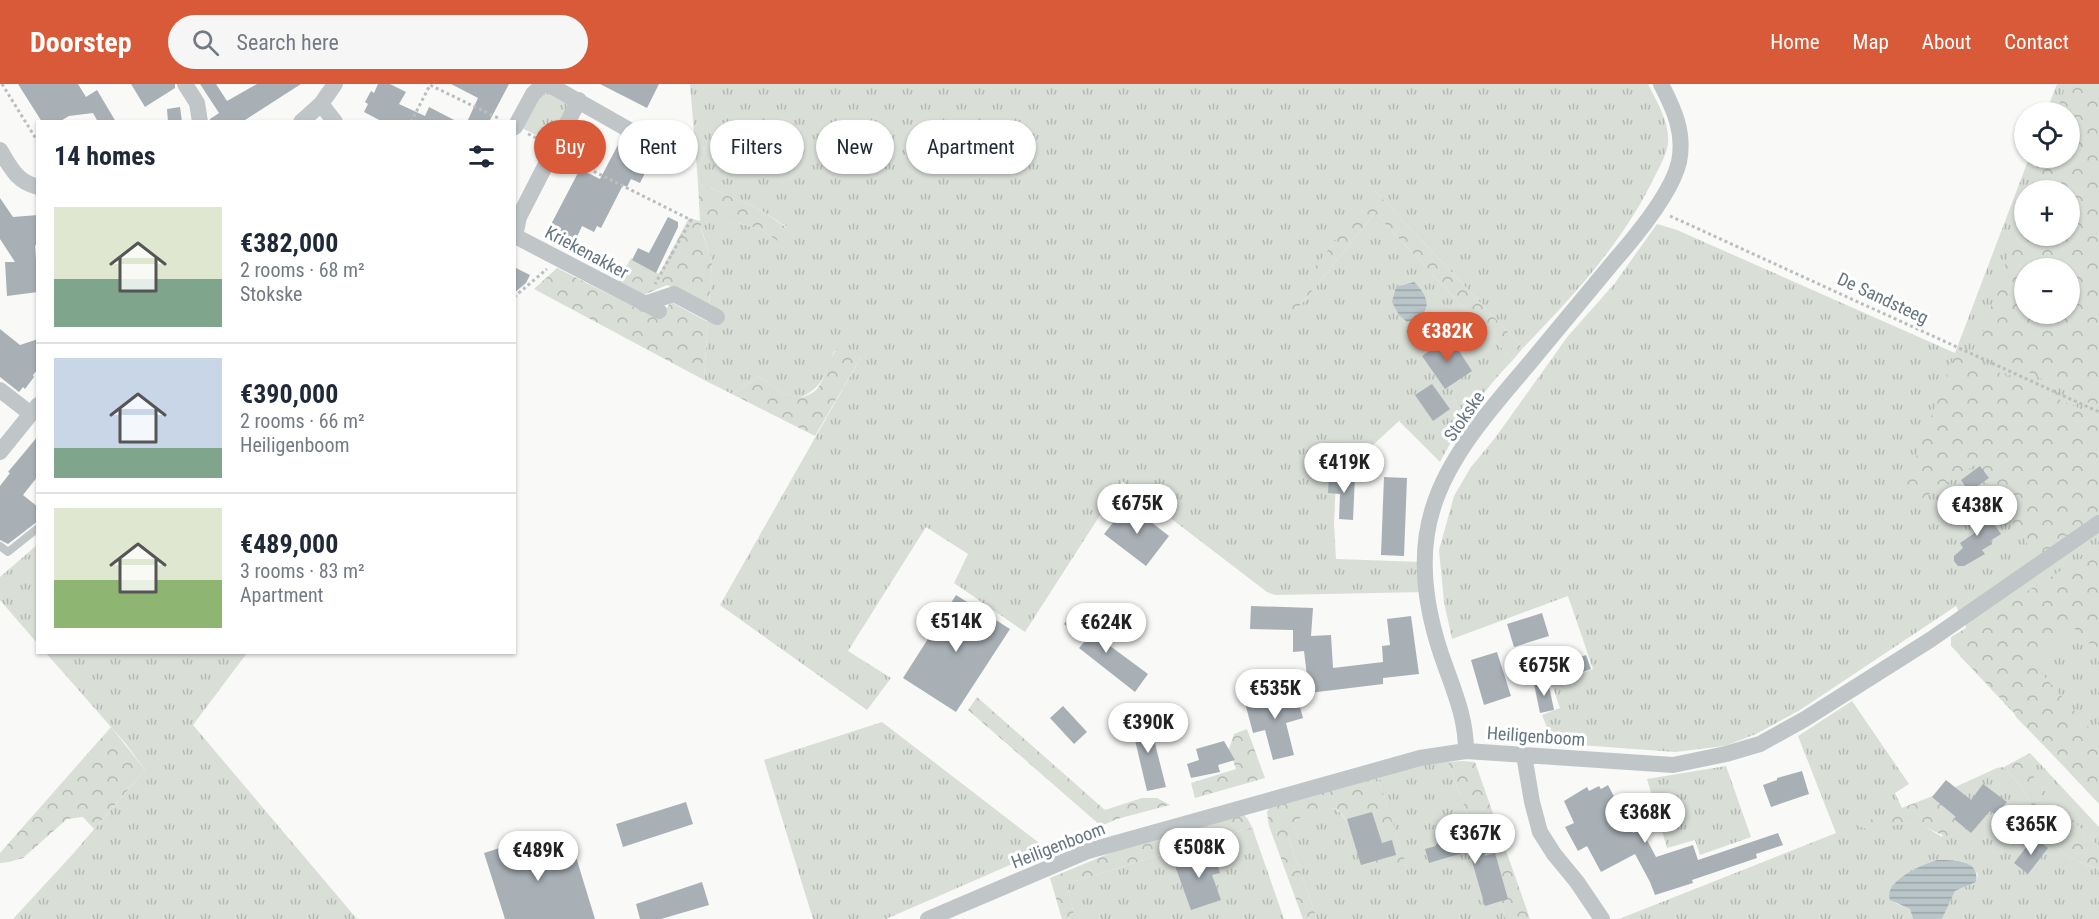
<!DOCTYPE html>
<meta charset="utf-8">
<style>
body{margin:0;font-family:"Roboto Condensed",sans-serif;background:#f6f6f7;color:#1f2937;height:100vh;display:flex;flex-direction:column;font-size:22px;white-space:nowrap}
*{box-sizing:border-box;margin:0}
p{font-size:20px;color:#747a83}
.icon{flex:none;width:33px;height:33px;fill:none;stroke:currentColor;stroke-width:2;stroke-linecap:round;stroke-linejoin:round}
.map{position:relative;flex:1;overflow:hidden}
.sheet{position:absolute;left:36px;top:36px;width:480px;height:534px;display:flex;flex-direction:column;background:#fff;border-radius:0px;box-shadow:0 2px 4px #0004}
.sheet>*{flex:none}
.hud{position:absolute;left:534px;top:36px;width:570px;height:54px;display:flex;gap:12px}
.controls{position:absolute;left:2014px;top:18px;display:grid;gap:12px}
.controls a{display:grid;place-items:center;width:66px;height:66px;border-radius:50%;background:#fff;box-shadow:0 2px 4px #0004;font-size:30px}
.price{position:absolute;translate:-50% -51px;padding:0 14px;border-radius:21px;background:#fff;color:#222;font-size:20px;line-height:39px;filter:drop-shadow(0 2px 3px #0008)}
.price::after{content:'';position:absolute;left:50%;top:36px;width:18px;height:14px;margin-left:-9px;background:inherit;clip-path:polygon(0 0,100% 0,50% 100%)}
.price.current{background:#d95a38;color:#fff}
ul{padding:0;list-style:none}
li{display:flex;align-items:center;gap:18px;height:150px;padding:0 18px}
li+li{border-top:2px solid #e0e1e3}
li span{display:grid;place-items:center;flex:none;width:168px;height:120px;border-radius:0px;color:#555}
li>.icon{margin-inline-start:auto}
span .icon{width:72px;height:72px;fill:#fffc;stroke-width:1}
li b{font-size:26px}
h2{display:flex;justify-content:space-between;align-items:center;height:72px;padding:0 18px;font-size:26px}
.pill{padding:0 21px;border-radius:27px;background:#fff;box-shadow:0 2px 4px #0004;font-size:21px;line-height:54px}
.pill.current{background:#d95a38;color:#fff}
header{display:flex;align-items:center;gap:36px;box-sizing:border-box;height:84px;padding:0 30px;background:#d95a38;color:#fff}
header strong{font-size:28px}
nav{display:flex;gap:33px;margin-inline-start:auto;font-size:21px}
.search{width:420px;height:54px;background:#f6f6f7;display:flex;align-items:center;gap:15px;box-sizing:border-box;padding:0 21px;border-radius:33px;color:#747a83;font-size:22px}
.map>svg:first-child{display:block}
</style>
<header>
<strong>Doorstep</strong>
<div class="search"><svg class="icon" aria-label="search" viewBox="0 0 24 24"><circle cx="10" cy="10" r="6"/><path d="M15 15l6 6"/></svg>Search here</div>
<nav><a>Home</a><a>Map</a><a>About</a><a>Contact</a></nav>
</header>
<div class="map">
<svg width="2099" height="835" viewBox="0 0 2099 835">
<defs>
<pattern id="grass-tufts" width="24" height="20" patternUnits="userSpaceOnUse" patternTransform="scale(1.5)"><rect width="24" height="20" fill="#d9ded7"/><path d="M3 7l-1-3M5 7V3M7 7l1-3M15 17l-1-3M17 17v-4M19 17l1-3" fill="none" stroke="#b4b9b4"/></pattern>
<pattern id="forest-crowns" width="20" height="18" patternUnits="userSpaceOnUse" patternTransform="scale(1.5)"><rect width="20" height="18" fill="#d9ded7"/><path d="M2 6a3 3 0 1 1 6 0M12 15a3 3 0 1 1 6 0" fill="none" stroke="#b4b9b4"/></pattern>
<pattern id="water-rules" width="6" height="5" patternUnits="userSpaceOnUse" patternTransform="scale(1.5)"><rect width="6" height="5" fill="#b9c5c9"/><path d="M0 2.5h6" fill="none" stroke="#9aa5a8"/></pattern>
</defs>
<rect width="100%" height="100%" fill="#f9f9f7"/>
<!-- grass -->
<path fill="url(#grass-tufts)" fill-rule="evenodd" d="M690,0H1648C1657,18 1670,39 1668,60C1666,73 1657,87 1652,98C1620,162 1572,213 1523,264L1375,107L1295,228L1375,129L1513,276C1484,305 1459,342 1440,378L1399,337L1336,395L1334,439L1336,475L1421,478L1425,508L1275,511L1267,508L1122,397L1025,548L954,499L968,470L926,443L848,567L891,594L867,626L720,521L861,273L834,267C825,291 824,302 800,314L782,309L759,293L732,310L704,296L712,178L701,144V137L738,139L760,145L781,158L787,143L759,125L698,99Z
M2057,0H2099V720L1960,572L1967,545L1956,522L1800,626L1756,650L1725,662L1675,668L1553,659L1542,631L1560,624L1552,601L1593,585L1568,512L1452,555L1444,518L1439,466L1454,412L1471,383L1495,354L1568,252L1615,199L1657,140L1677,146L1955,269L2029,74H2070V28H2046ZM2025,106H2070V152H2025ZM2025,184H2070V230H2025Z
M547,6L566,15L569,23L551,59L522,44L538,12Z
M37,461V559L0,516V493Z
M46,569H247L193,641L357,835H13L71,772L145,686L126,660Z
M1852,617L1909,700L1895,709L1902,724L1858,742L1911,739L1924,742L1942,753L1951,705L1997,684L2004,683C2010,690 2017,697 2022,704C2048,746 2044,769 2099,785V835H1942L1955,807L1976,798L1978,791C1969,774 1954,776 1937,776L1895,819L1910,825L1913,835H1619L1836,749L1798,652Z
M882,638L1047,765L886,835H813L764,676Z
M2030,669L2099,743V763L2033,696Z
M1448,678L1506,835H1317L1288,753C1288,751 1288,745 1289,743C1293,736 1323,722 1331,724C1340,725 1346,736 1350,743L1406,781L1377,690L1418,680Z
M1726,682L1751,753L1700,771L1695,756L1667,764L1647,695Z
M1252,743L1284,835H1075L1067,801L1072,798Z"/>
<!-- forest -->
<path fill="url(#forest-crowns)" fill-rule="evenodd" d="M2066,0H2099V324L1993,270L1979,264V259L2025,121V152H2070V106H2030L2041,74H2070V28H2057ZM2025,184H2070V230H2025Z
M698,99L759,125L799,152L781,159L760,145L738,139L701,138V145L712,178L709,221L667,201L641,212L617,200L631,174L659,190L689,134L700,137Z
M1375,107L1523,264L1513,276L1375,129L1295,228L1286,219Z
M557,184L658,235L671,218L708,238L704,296L534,205Z
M840,262L848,264L861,273L815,352L732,310L759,293L782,309L801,314C806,312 814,309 817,305C828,292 827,273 840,262Z
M1955,269L2099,333V431L2036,473L1975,381L1909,423L1903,408Z
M2099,464V569L2073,543L2034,581L2099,655V718L2016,633L2014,628L1951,562V553Z
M977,613L1105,726L1142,714H1157L1170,721L1117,735L1101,742L968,626Z
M111,643L145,686L94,745L83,733L67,735L23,774L9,778L0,779V769Z
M1247,645L1265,694L1195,714L1191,699L1236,685L1229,665L1234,650Z
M2030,669L2034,696L2099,763V785C2044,769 2048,746 2022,704C2017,697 2010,690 2004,683Z
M1462,677L1475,678L1530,835H1506L1448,678Z
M1377,690L1406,780C1395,783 1380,789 1370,782C1353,771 1352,724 1330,724C1321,724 1311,730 1303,733C1293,737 1289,741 1288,753L1317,835H1303L1269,742L1267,728L1270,722Z
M1951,705L1967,741L1955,754C1937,752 1930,742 1914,740C1893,736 1879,753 1857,741Z
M1240,728L1247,734L1252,743L1072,798L1067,801L1075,835H1062L1050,794L1120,765Z"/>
<!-- water -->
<path fill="url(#water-rules)" d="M1414,198C1431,214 1433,231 1407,238L1399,231L1392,218L1396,203Z
M1937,776C1952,776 1981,775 1976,798L1955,807L1942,835H1913L1910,825L1890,816C1883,797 1922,781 1937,776Z"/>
<!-- building -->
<path fill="#a8b0b6" d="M18,0H78L86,13L97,6L116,38H98L93,29L69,32L59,38H42Z
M131,0H175V4L145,23Z
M200,0H216L227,17L257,0H301L242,38H210V35L219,29Z
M378,0H390L406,8L399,20L425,32L429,23L458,38H383L364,28L368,20L365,18L371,7L374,9Z
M451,0H509L489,38H467L478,14Z
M600,0H659L647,24Z
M180,23L182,38H168L167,25Z
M624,55L635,57L651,65L642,85L646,87L640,99L631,95L627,103L623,101L601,144L597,142L594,148L582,142L572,164L546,150L580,85L600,95L619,59L622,60Z
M0,114L13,133L38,131V161H35L38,208L7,212L5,178H15L0,155Z
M668,133L678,138V143L656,189L632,176L638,164L649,169Z
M514,183L530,191L526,199L514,209Z
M0,245L20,261L38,255V285L33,291L34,293L25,305L23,303L19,308L0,293Z
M1450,253L1472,287L1445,305L1422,272Z
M1432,300L1450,325L1433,337L1415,311Z
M38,352V392L23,411L38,423V437L8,460L0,456V402L10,389L8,388Z
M1980,382L1989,394L1969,408L1961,396Z
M1329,391L1355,392L1353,436L1339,435L1340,410L1328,409Z
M1384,393L1407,394L1404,472L1381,471Z
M1979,419L2001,450L1990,457L1992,460L1982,466L1985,470L1964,482H1958L1954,477V472L1963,464L1960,459L1979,446L1967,429V427Z
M1128,420L1169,452L1146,482L1104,450Z
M956,511L1010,545L956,628L903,594Z
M1251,522L1313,524L1311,552L1331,551L1333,584L1383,578L1382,562L1390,561L1387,535L1411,532L1419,590L1383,594V600L1309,609L1304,567L1293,568V546L1250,545Z
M1073,529L1094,545L1096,543L1106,551L1102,556L1148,590L1135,608L1079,564L1085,557L1064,540Z
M1542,529L1549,552L1514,563L1507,540Z
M1497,568L1511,612L1484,621L1471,576Z
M1586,571L1591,585L1569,593L1564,579Z
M1548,597L1554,626L1540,629L1534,600Z
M1295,606L1303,634L1286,639L1294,671L1273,676L1265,646L1253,649L1244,615L1267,609L1269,614Z
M1063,622L1087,648L1074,660L1050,634Z
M1145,632L1149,636L1166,703L1147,707L1130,635Z
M1224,657L1235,676L1218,681L1220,688L1191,694L1187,680L1199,676L1196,665Z
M1802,687L1809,710L1771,723L1763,701L1777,696V694Z
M1946,696L1971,716L1983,700L2007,718L1996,731L1990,727L1971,749L1954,735L1956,733L1932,713Z
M1608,701L1633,749L1641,745L1656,773L1693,761L1698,776L1778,749L1783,761L1756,770L1757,774L1692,796L1693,799L1655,811L1650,798L1635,770L1601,788L1587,762L1578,767L1565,743L1574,739L1564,717L1587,703L1589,707L1599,702L1601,705Z
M686,718L693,740L623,763L616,740Z
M1372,728L1382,759L1392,756L1396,771L1361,781L1347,735Z
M1478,747L1485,772L1495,769L1508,815L1485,822L1469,767L1429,779L1425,765L1436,762V760Z
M551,748L560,779L576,773L595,835H505L484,769Z
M2034,753L2048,764L2028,790L2014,779Z
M1213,766L1220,789L1212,791L1221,816L1191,826L1174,779Z
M702,798L709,821L661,835H640L636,820Z"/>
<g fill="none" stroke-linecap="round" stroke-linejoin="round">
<!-- path -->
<path stroke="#bbbec0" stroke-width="3" stroke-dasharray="3 3" stroke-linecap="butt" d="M2,0L38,58
M411,38L430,1L500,35
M528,50L541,56
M567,74L691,136L655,200
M1670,132L2099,328
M514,213L547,185"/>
<!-- service -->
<path stroke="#c0c5c8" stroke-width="8" d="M0,462L8,468L38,444"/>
<!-- minor -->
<path stroke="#c0c5c8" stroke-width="16" d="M185,0L197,19L200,38
M548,0L631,47
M321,20L335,38
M301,38L321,20L335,0
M515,43L533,10L543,0
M0,66C11,84 16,97 38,103
M514,131L519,133L515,152L659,227
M519,133L579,16
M644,220L674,210L717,233
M0,306L31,330
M0,368L38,321
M1466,667C1466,636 1456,612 1446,584C1427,533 1416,477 1433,424C1449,371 1493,322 1528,281C1557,246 1586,211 1615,176C1636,152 1672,108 1679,78C1685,49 1674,25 1661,0
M1524,671L1532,718L1540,748L1554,770L1577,798L1602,835
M928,835L1088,767L1420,674L1466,667L1673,681L1726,670L1760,660L1805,635L1930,556L2099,439"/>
</g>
<g text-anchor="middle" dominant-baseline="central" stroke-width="6" stroke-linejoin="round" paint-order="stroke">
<!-- street labels -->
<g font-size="18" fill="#667580" stroke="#fff">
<text transform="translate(587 168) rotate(28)">Kriekenakker</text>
<text transform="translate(1883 214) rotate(25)">De Sandsteeg</text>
<text transform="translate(1464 332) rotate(-55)">Stokske</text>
<text transform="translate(1536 652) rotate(4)">Heiligenboom</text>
<text transform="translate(1058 761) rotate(-21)">Heiligenboom</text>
</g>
</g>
</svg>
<div class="controls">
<a><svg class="icon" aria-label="locate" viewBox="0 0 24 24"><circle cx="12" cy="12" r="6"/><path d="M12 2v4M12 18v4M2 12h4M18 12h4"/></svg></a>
<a>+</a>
<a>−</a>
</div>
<b class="price current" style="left:1447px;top:279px">€382K</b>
<b class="price" style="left:1344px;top:410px">€419K</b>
<b class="price" style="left:1137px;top:451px">€675K</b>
<b class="price" style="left:1977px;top:453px">€438K</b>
<b class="price" style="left:956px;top:569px">€514K</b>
<b class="price" style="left:1106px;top:570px">€624K</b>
<b class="price" style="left:1544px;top:613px">€675K</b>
<b class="price" style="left:1275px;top:636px">€535K</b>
<b class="price" style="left:1148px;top:670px">€390K</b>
<b class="price" style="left:1645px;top:760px">€368K</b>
<b class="price" style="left:2031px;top:772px">€365K</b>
<b class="price" style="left:1475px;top:781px">€367K</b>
<b class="price" style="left:1199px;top:795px">€508K</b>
<b class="price" style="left:538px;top:798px">€489K</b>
<div class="hud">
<a class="pill current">Buy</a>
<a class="pill">Rent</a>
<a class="pill">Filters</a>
<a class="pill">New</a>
<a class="pill">Apartment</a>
</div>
<section class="sheet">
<h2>14 homes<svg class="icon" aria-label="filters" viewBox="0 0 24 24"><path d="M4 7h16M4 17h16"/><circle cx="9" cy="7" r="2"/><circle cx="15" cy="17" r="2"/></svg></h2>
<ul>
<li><span style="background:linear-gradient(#dfe7d0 60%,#7fa58c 0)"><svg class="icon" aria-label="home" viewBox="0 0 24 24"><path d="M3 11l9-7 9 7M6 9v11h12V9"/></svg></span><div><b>€382,000</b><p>2 rooms · 68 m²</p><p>Stokske</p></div></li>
<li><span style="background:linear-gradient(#c9d6e8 75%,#7fa58c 0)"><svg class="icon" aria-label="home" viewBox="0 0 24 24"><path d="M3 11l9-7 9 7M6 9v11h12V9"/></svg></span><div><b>€390,000</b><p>2 rooms · 66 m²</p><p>Heiligenboom</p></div></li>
<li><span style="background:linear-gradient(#dfe7d0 60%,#8fb573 0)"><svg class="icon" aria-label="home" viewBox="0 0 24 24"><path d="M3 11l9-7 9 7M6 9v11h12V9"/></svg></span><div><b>€489,000</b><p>3 rooms · 83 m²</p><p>Apartment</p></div></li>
</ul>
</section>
</div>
